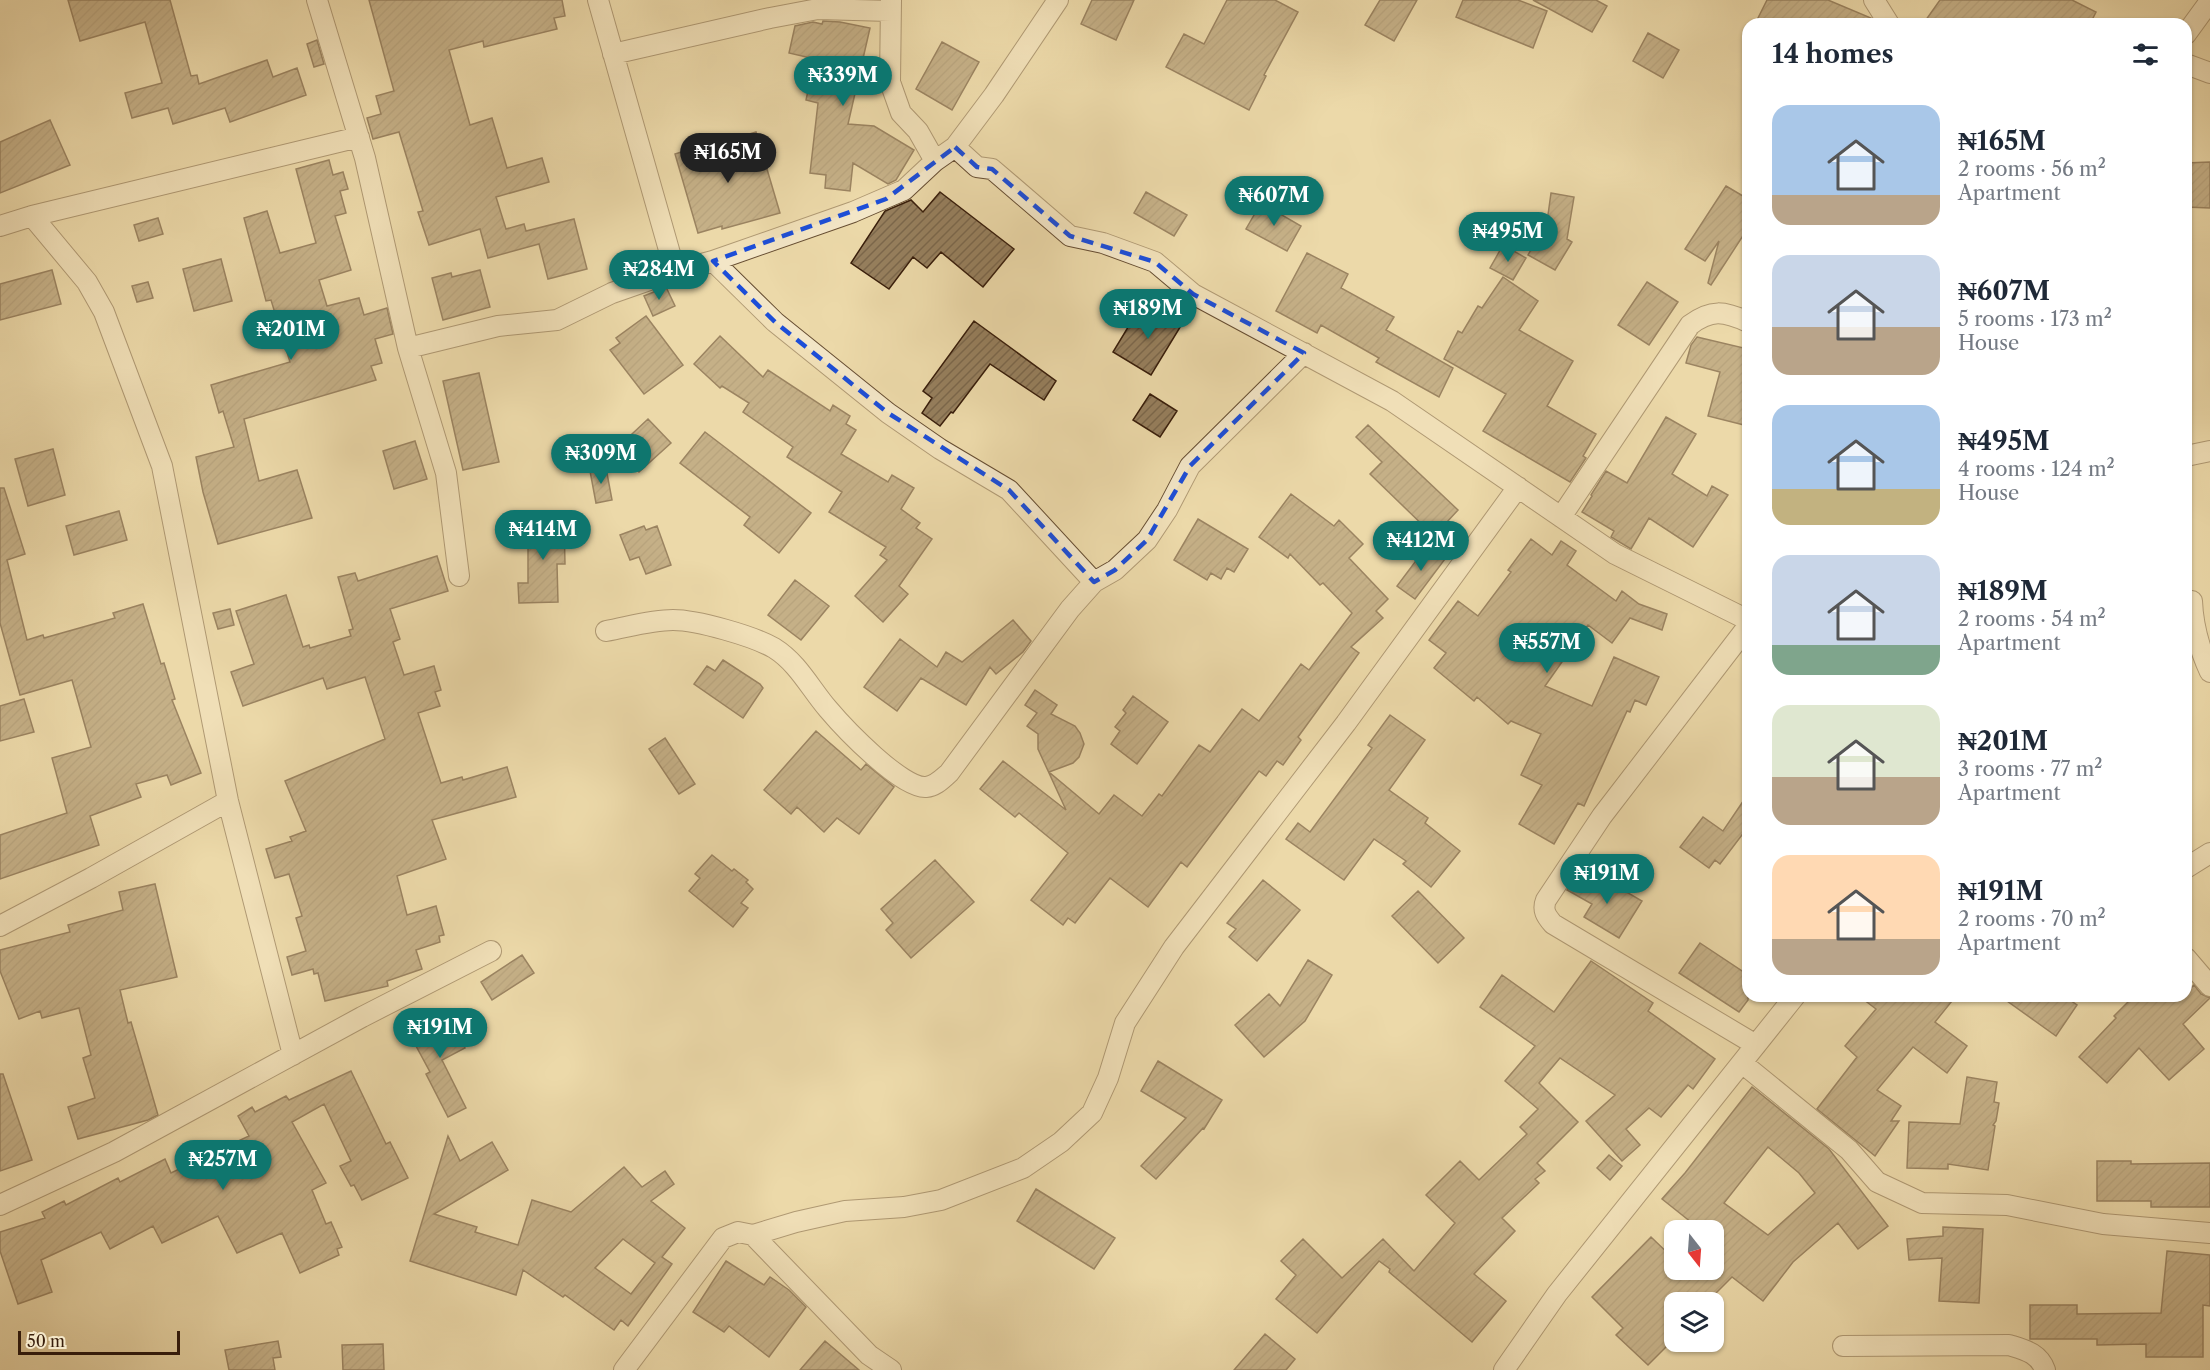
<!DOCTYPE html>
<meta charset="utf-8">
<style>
body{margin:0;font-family:"Libre Caslon Text",serif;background:#f2f2f3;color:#1f2937;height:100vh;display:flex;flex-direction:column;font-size:22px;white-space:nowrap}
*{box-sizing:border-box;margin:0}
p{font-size:20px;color:#747a83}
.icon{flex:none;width:33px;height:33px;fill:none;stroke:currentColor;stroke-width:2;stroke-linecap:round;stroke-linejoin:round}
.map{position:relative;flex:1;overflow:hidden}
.sheet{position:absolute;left:1742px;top:18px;width:450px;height:984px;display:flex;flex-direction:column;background:#fff;border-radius:18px;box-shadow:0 2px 4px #0004}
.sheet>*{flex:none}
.needle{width:39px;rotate:163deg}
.fabs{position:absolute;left:1664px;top:1220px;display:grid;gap:12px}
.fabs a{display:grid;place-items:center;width:60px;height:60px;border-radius:12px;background:#fff;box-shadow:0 2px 4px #0004;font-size:30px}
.scale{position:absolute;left:18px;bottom:15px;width:162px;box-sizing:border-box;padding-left:6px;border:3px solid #391e0b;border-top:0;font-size:16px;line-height:21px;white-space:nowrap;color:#391e0b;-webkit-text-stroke:4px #f3e6c7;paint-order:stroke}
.price{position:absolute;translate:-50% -51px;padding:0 14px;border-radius:21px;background:#0f766e;color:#fff;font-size:20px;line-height:39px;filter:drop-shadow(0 2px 3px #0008)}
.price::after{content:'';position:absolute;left:50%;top:36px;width:18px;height:14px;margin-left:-9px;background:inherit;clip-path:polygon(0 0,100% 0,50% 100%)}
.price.selected{background:#222;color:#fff}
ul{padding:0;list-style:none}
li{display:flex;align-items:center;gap:18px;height:150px;padding:0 30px}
li span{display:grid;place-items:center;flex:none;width:168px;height:120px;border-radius:18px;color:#555}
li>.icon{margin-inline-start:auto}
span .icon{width:72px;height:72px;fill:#fffc;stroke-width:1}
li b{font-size:26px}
h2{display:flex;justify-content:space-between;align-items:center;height:72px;padding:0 30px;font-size:26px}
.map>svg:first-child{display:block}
</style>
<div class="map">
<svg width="2210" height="1370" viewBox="0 0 2210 1370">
<defs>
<pattern id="building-hatch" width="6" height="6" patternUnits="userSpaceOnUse" patternTransform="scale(1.5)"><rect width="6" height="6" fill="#967f5d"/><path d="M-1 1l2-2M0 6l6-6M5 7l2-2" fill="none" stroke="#7b674b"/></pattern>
</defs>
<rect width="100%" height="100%" fill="#ecd9a9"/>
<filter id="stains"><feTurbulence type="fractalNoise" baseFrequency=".00333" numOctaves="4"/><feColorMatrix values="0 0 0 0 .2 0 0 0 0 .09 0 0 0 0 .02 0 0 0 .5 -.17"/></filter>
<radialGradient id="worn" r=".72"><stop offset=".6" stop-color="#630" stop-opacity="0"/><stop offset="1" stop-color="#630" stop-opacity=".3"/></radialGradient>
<!-- building -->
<path fill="url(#building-hatch)" stroke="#391e0b" stroke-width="1.5" fill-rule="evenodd" d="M68,0H170L191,76L197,75L199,84L267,60L273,77L297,68L306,95L230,122L225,108L173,124L168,108L132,118L125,93L162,83L145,22L80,41Z
M369,0H562L565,16L554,18L557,29L484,47L483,41L449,50L470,125L492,118L507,168L542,158L549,182L496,197L506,229L524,224L526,231L574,219L587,269L548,279L539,244L488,258L480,229L429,245L418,212L423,211L399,132L373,139L367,118L381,114L376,96L394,91Z
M1092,0H1134L1116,40L1081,24Z
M1227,0H1275L1298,12L1264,75L1266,76L1249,110L1166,67L1184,34L1204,44Z
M1380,0H1417L1394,41L1365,25Z
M1463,0H1518L1547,11L1533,48L1456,17Z
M1533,0H1596L1607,6L1592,32Z
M1767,0H1828L1871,18L1875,24H1755Z
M1940,0H2072L2096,12L2090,24H1923Z
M823,21L840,22L870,28L848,124L874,126L914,150L896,180L888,184L853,163L850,191L825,188L826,175L810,173L818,103L806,100L815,59L789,53L795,26L813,22L822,24Z
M1648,33L1679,50L1663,78L1633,61Z
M317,40L324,64L314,67L307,44Z
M942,42L979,62L952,110L916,89Z
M50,120L70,165L0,193V142Z
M756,132L780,213L722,229V226L698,233L675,154L694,148L695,151Z
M329,160L333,175L343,172L348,189L340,191L346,213L335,216L351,270L319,280L327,306L359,298L364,315L387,308L393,334L375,339L382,363L371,366L376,380L244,419L259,481L297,470L312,518L218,544L203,492L196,457L234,447L223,411L219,413L211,385L290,362L271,300L266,301L244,218L267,211L280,253L316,243L296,169Z
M2210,162V208L2186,207V163Z
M1726,186L1748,199V228L1711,285L1708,283L1719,241L1705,261L1685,249Z
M940,192L1014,249L983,287L941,252L927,268L913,257L889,289L851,263L885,211L911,200L923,212Z
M1146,192L1187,215L1174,236L1134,213Z
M1551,193L1574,197L1567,239L1572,242L1555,270L1528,255L1547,222Z
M1261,203L1301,226L1287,251L1246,229Z
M158,218L163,234L139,241L134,225Z
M1503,245L1526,258L1513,280L1490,268Z
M1307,253L1348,274L1341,288L1394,317L1386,330L1453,368L1439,397L1376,362L1379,358L1321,325L1317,333L1276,311Z
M221,259L232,301L194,311L183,269Z
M52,270L61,304L0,320V284Z
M480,270L490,307L443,320L432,278L451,273L452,277Z
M1503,277L1538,301L1519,330L1573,361L1547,406L1596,434L1583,456L1586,458L1570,482L1483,431L1506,394L1444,359L1458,331L1462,333L1478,306L1482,308Z
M148,282L153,298L137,302L132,286Z
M1647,282L1678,302L1649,345L1618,325Z
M666,287L675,306L653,316L644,296Z
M1153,307L1182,324L1151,375L1113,352L1136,314L1145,319Z
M646,316L683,365L644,394L610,350L620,343L616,338Z
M974,321L1056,381L1044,400L990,364L953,413L951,412L940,426L922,413L932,398L923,391Z
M720,336L763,377L768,370L830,411L833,405L850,416L846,424L856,430L841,454L888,482L892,475L914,488L901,509L920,523L916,528L932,539L899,586L908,594L883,622L855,596L887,560L880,555L886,547L829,512L842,492L787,457L793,447L743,412L749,403L722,386L720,388L694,364Z
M1697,337L1748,349V426L1708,416L1720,372L1686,363L1691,345Z
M479,373L499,462L463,470L443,381Z
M1150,394L1177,411L1160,437L1133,420Z
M1666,417L1696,434L1672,474L1707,496L1712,486L1728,495L1693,547L1649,518L1631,549L1611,537L1614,531L1582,512L1592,496L1591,495L1606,471L1627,483Z
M648,419L671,443L639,472L617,448Z
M1368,425L1458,510L1434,536L1370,474L1382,462L1356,437Z
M705,432L811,513L779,553L744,525L750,517L680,463Z
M415,441L427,479L394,489L383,451Z
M53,449L65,495L28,506L15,459Z
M606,468L612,500L596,503L590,471Z
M0,488H4L25,554L7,560L27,640L43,635L44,638L115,618L113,613L143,604L161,664L164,663L175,699L172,700L201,773L171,785L167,775L136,784L141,797L90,816L99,845L0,879V835L67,813L52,758L91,747L72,680L20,695L0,623Z
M1291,494L1334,526L1339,520L1363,544L1349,558L1388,599L1376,611L1383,618L1351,647L1359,653L1298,737L1301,740L1283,765L1277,761L1266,776L1259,771L1187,867L1181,862L1148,907L1110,878L1075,923L1068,918L1063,925L1031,900L1068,853L1019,813L1015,817L980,789L1003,761L1066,810L1038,749V734L1027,726L1037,713L1025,705L1035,690L1057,705L1051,714L1075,726L1080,733L1084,744L1079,757L1073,763L1049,772L1099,814L1114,795L1142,816L1159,794L1162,796L1199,745L1210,752L1242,709L1259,721L1301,664L1309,670L1352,613L1323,583L1320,585L1290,554L1288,558L1259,537Z
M119,511L127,540L74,555L66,526Z
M1198,519L1248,549L1234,572L1227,568L1221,579L1211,573L1207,580L1174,560Z
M528,520H564L565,564H557L558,602L519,603L518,583H528Z
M644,526L646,530L657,526L671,565L646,574L639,557L630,560L620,535Z
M1531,539L1552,555L1561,541L1576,551L1567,565L1616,601L1622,591L1639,604L1667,614L1662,630L1630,618L1612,643L1588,625L1545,686L1592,706L1614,657L1659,677L1646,705L1635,700L1630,712L1627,711L1584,806L1578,803L1554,844L1519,824L1542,785L1521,775L1541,734L1511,721L1508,724L1477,697L1474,701L1434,668L1446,653L1429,640L1458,601L1478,616L1511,572L1508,570Z
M1427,546L1445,559L1415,599L1397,586Z
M437,556L448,591L390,609L400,639L393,642L404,675L434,666L441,690L435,692L440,706L418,713L441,783L462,777L463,780L507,767L516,797L432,820L446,859L397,876L407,915L436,906L444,935L439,936L440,942L416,950L422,969L387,981L388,986L325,1001L318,973L314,974L313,969L292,975L287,957L306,951L296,918L302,916L289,874L275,878L266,849L292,841L290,837L306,831L285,781L385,739L365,677L327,689L323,678L243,706L231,672L254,664L236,611L286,595L303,647L309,645L310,648L351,636L349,630L353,629L338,577L355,573L358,581Z
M795,580L829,606L801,640L768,615Z
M230,609L234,625L218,629L213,613Z
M1013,620L1031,641L1023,652L996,674L990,667L966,705L921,678L897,711L864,687L900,639L937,667L946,652L962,662Z
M723,660L760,684L763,688L743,718L694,684L707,666L715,671Z
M1133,696L1168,722L1137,764L1111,744L1120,731L1115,727L1126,713L1123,710Z
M24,699L34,732L0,741V706Z
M1390,715L1425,740L1389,790L1428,818L1425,823L1460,851L1431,887L1403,864L1406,861L1374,839L1344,880L1286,839L1298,823L1310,832L1372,748L1368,745Z
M816,731L861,770L866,764L894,787L859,834L837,818L824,832L797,807L791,814L764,790Z
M665,738L695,784L679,794L649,749Z
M1748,794V827L1720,864L1715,860L1709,868L1680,847L1703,817L1723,831Z
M712,855L732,871L734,869L748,880L746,882L753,889L741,903L748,908L733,927L689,891L700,878L695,874Z
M935,860L974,902L911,958L886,930L893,923L881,909Z
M1576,877L1600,890L1606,880L1642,901L1619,938L1584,917L1592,904L1567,890Z
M1263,880L1300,910L1257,961L1229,937L1236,929L1227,923Z
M155,884L177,977L120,990L128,1023L131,1022L158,1115L148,1120L78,1139L68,1107L95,1098L83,1058L91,1055L79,1008L42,1018L40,1011L19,1019L0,971V950L70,932L68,925L123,910L119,892Z
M1418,891L1464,938L1438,963L1392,916Z
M1700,943L1748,975V1000L1739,1012L1679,973Z
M522,955L534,973L492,1000L481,982Z
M1308,960L1332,975L1305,1021L1264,1057L1235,1025L1269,994L1280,1006Z
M1591,961L1653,1003L1648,1011L1715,1059L1693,1089L1688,1085L1661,1117L1649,1108L1626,1129L1640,1145L1622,1161L1586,1121L1615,1095L1560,1058L1539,1083L1578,1122L1537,1163L1545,1171L1535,1179L1539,1183L1502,1218L1515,1231L1474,1274L1506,1301L1472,1342L1389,1272L1390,1269L1379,1261L1317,1333L1276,1299L1296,1275L1281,1261L1303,1239L1342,1278L1383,1239L1414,1271L1455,1223L1426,1195L1460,1161L1479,1180L1527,1134L1520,1127L1538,1109L1505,1081L1535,1046L1480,1007L1502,975L1554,1012Z
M2194,985L2201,994L2210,998L2183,1024L2204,1049L2169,1080L2139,1048L2107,1083L2079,1057L2116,1018L2114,1016L2134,996H2186V993Z
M1859,996H1956L1935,1022L1967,1046L1947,1073L1913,1047L1877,1090L1901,1106L1891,1121H1899L1875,1156L1817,1109L1857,1057L1845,1046L1876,1009Z
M2000,996H2064L2077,1005L2056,1036Z
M447,1013L465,1048L442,1060L466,1108L448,1117L426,1074L430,1072L409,1033Z
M1158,1061L1222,1100L1204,1129L1203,1128L1156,1179L1141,1166L1186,1118L1141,1091Z
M351,1071L386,1144L390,1142L408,1178L362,1200L354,1185L351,1186L340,1166L351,1161L324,1104L292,1122L326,1183L312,1190L326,1224L331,1222L342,1247L337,1249L339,1255L300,1273L282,1233L237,1253L218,1216L162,1243L153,1226L110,1249L101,1232L41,1260L52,1292L18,1304L0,1251V1232L45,1218L42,1212L64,1201L66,1205L118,1178L120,1182L165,1159L171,1173L249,1136L238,1116L252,1107L255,1112L286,1096L289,1100Z
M0,1074H3L32,1160L0,1171Z
M1967,1077L1997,1082L1994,1102L1999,1103L1996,1121L1993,1125L1995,1126L1988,1170L1948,1164V1169L1907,1168L1909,1122L1960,1124Z
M1752,1087L1829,1149L1888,1226L1858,1249L1838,1223L1793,1262L1763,1301L1732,1277L1707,1302H1674V1339L1648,1365L1616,1335L1623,1328L1592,1297L1651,1237L1674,1259V1269H1713V1230H1701L1662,1199L1685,1173ZM1768,1147L1799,1173L1815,1193L1768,1235L1724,1203Z
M448,1136L460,1161L492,1142L508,1170L434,1214L477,1227L475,1232L518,1245L532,1200L571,1212L624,1167L642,1187L665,1171L674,1184L651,1201L685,1228L662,1257L672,1264L628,1326L621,1320L614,1330L565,1295L563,1297L523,1270L516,1295L410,1261ZM623,1239L655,1263L631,1294L595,1268Z
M1609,1155L1622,1166L1610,1180L1597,1168Z
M2097,1161H2131V1164L2210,1163V1207H2151V1201H2097Z
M1036,1189L1115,1238L1094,1269L1017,1221Z
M1943,1227L1983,1229L1979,1303L1939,1301L1942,1258L1909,1260L1907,1239L1943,1236Z
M2167,1251L2210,1255V1306L2203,1305V1357H2146V1344L2097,1345V1339H2030V1305H2077V1314L2161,1313Z
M726,1261L764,1285L770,1277L789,1290L806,1307L769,1357L729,1326L724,1332L693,1312Z
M1265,1334L1295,1359L1286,1370H1234Z
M278,1341L281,1357L273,1358L275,1370H229L225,1350Z
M825,1341L859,1370H800Z
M383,1344L384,1370H343L342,1345Z"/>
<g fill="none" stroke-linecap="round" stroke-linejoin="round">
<!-- street casing -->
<g stroke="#664d32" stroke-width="22">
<path id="street" d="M317,0L365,158L408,348L446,473L459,576
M598,0L675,271
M891,0L890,82L901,113L918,131L935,161
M1874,0L1889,24
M2186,34L2210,1
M613,54L770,18L818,9L890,11
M2186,64L2210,73
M955,147L994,95L1058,0
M32,216L87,282L104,312L162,466L228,801L293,1055
M0,226L32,216L359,137
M713,261L775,322L888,413L940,449L1009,490L1094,582
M408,348L498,326L557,320L612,293L675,271L713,261L853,212L904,190L935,161L955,147L977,167L992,169L1070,236L1103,243L1155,262L1193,294L1392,401L1615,554L1748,620
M2186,456L2210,451
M1561,517L1690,325C1711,309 1724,311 1748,322
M2192,601C2193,627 2199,648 2210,672
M1748,626L1602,816L1546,900C1542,910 1546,916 1553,924L1756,1045
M606,631C628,627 651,620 673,620C697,620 753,636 774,648C798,663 810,688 828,709C844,728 902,789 926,787C936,786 942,779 949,773L1070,609L1094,582L1115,570L1147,540L1167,510L1190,466L1304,353
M2186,868L2210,853
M0,926L91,878L228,801
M2186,958L2210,986
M1742,1063L1849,1150L1877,1182L1922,1203L2007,1205L2103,1224L2210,1233
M0,1205L114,1152L362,1017L491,951
M753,1235L796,1222L845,1211L904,1207L941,1200L1023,1168L1061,1142L1092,1113L1108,1078L1125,1023L1174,947L1346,723L1518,487
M1843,1346L2009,1345C2025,1350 2039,1353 2045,1370
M624,1370L723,1238L738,1232L753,1235L869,1355L891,1370
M1504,1370L1557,1294L1795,996"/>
</g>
<!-- street -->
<use href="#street" stroke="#f3e6c7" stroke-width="20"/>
</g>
<!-- marked area -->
<path d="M0 0H2210V1370H0ZM955,147L977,167L992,169L1070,236L1155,262L1193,294L1304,353L1190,466L1147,540L1115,570L1094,582L1009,490L888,413L775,322L713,261L886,199Z" fill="#ecd9a9" fill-opacity=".55" fill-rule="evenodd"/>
<path fill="none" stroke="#1d4ed8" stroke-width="4.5" stroke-dasharray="12 8" stroke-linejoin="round" d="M955,147L977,167L992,169L1070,236L1155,262L1193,294L1304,353L1190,466L1147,540L1115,570L1094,582L1009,490L888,413L775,322L713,261L886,199Z"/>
<rect width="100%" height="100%" filter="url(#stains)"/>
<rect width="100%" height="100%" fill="url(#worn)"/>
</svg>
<div class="fabs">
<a><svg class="needle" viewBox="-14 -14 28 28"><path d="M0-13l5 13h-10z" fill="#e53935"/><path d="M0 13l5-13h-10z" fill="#747a83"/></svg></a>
<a><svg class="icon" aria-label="layers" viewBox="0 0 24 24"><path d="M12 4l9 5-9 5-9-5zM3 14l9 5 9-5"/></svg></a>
</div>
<div class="scale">50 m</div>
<b class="price" style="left:843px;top:107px">₦339M</b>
<b class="price selected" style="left:728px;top:184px">₦165M</b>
<b class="price" style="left:1274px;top:227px">₦607M</b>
<b class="price" style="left:1508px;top:263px">₦495M</b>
<b class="price" style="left:659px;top:301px">₦284M</b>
<b class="price" style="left:1148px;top:340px">₦189M</b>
<b class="price" style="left:291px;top:361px">₦201M</b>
<b class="price" style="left:601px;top:485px">₦309M</b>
<b class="price" style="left:543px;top:561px">₦414M</b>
<b class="price" style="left:1421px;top:572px">₦412M</b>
<b class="price" style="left:1547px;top:674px">₦557M</b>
<b class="price" style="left:1607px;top:905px">₦191M</b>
<b class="price" style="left:440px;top:1059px">₦191M</b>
<b class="price" style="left:223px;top:1191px">₦257M</b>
<section class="sheet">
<h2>14 homes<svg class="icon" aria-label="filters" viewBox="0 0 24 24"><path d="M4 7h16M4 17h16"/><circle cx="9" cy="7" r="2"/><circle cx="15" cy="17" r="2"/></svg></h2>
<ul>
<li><span style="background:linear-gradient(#a9c7e8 75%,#b9a48a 0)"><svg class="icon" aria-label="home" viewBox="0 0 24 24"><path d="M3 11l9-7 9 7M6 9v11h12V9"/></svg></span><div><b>₦165M</b><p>2 rooms · 56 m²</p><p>Apartment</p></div></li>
<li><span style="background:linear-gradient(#c9d6e8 60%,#b9a48a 0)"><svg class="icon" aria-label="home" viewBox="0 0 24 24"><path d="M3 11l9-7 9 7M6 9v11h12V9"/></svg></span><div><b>₦607M</b><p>5 rooms · 173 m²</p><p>House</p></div></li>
<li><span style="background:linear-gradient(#a9c7e8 70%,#c2b280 0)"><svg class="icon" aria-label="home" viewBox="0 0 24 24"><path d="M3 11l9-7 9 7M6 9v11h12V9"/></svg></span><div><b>₦495M</b><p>4 rooms · 124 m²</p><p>House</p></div></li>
<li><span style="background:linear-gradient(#c9d6e8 75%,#7fa58c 0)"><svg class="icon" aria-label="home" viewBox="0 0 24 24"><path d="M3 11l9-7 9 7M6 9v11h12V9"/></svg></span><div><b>₦189M</b><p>2 rooms · 54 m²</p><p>Apartment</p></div></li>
<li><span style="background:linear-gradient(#dfe7d0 60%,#b9a48a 0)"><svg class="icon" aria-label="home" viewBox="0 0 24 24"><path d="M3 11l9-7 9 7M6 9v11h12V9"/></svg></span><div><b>₦201M</b><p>3 rooms · 77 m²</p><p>Apartment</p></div></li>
<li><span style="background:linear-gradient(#ffd9b3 70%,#b9a48a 0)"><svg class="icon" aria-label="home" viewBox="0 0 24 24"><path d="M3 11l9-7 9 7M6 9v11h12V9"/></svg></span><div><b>₦191M</b><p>2 rooms · 70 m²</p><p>Apartment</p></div></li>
</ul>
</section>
</div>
